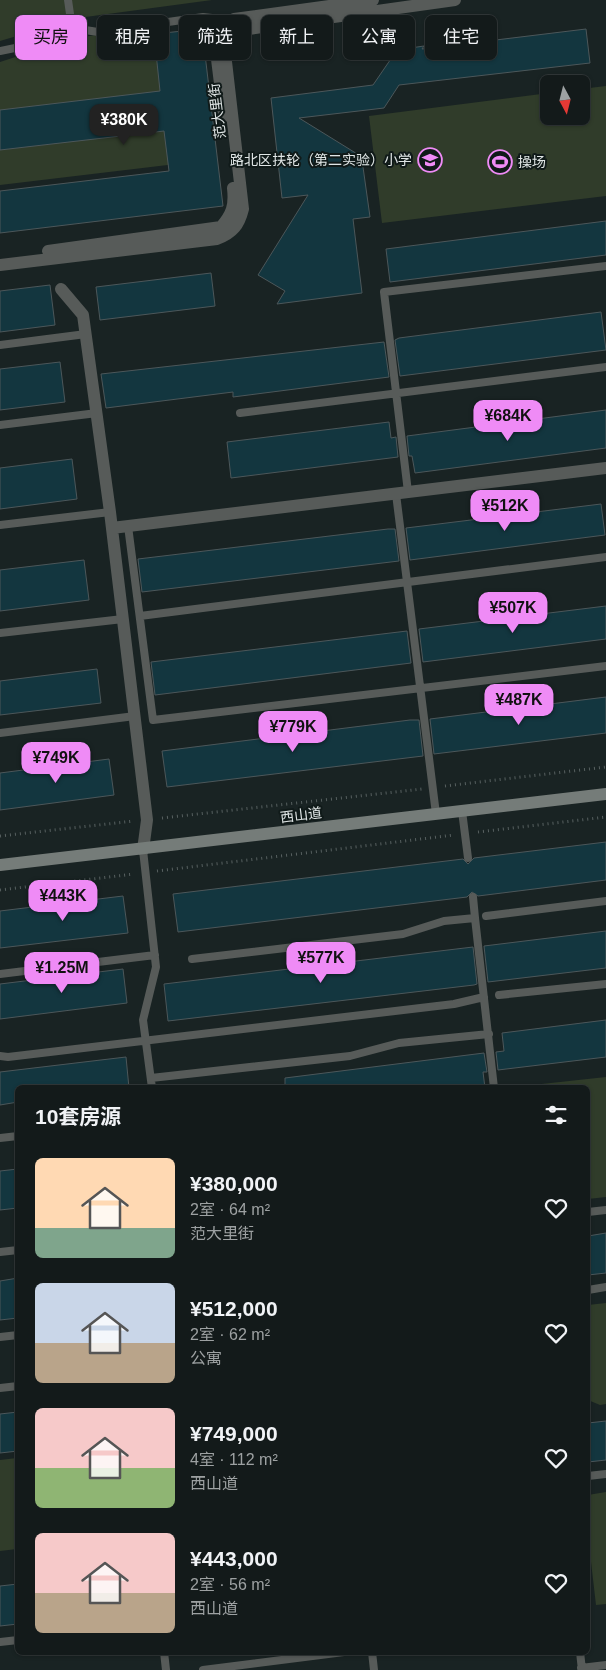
<!DOCTYPE html>
<html lang="zh">
<meta charset="utf-8">
<style>
body{margin:0;font-family:Helvetica,"Noto Sans SC",sans-serif;background:#1c2323;color:#f1f3f6;height:100vh;display:flex;flex-direction:column;font-size:19px;white-space:nowrap}
*{box-sizing:border-box;margin:0}
p{font-size:16px;color:#9da1a2}
.icon{flex:none;width:28px;height:28px;fill:none;stroke:currentColor;stroke-width:2;stroke-linecap:round;stroke-linejoin:round}
.map{position:relative;flex:1;overflow:hidden}
.drawer{position:absolute;left:15px;top:1085px;width:575px;height:570px;display:flex;flex-direction:column;background:#131a1a;border-radius:8px;box-shadow:0 1px 4px #0004,0 0 0 1px #323839}
.drawer>*{flex:none}
.top-card{position:absolute;left:15px;top:15px;width:576px;height:45px;display:flex;gap:10px}
.needle{width:32px;rotate:173deg}
.buttons{position:absolute;left:540px;top:75px;display:grid;gap:10px}
.buttons a{display:grid;place-items:center;width:50px;height:50px;border-radius:8px;background:#131a1a;box-shadow:0 1px 4px #0004,0 0 0 1px #323839;font-size:25px}
.price{position:absolute;translate:-50% -42px;padding:0 11px;border-radius:10px;background:#ef8bf6;color:#111;font-size:16px;line-height:32px;filter:drop-shadow(0 1px 2px #0008)}
.price::after{content:'';position:absolute;left:50%;top:30px;width:15px;height:11px;margin-left:-8px;background:inherit;clip-path:polygon(0 0,100% 0,50% 100%)}
.price.active{background:#222;color:#fff}
ul{padding:0;list-style:none}
li{display:flex;align-items:center;gap:15px;height:125px;padding:0 20px}
li span{display:grid;place-items:center;flex:none;width:140px;height:100px;border-radius:8px;color:#555}
li>.icon{margin-inline-start:auto}
span .icon{width:60px;height:60px;fill:#fffc;stroke-width:1}
li b{font-size:21px}
h2{display:flex;justify-content:space-between;align-items:center;height:60px;padding:0 20px;font-size:21px}
.chip{padding:0 18px;border-radius:8px;background:#131a1a;box-shadow:0 1px 4px #0004,0 0 0 1px #323839;font-size:18px;line-height:45px}
.chip.active{background:#ef8bf6;color:#111}
.map>svg:first-child{display:block}
</style>
<div class="map">
<svg width="606" height="1670" viewBox="0 0 606 1670">
<rect width="100%" height="100%" fill="#192323"/>
<!-- green -->
<path fill="#303c2a" d="M0,0H212L78,18L0,41Z
M159,27L176,164L0,185V62L74,38Z
M606,86V196L382,223L369,116L549,93V116H581V89Z
M606,1077V1197L588,1199V1088L514,1087Z
M606,1303V1404L600,1405L588,1400V1305Z
M17,1458V1549L0,1551V1460Z
M606,1492V1604L596,1605L588,1536V1495Z"/>
<!-- building -->
<path fill="#13363f" stroke="#4c575a" d="M202,29L223,206L0,233V191L169,171L164,131L0,150V110L160,91L154,34Z
M586,29L590,63L399,85L384,108L299,118L367,160L363,167L370,217L353,219L362,293L277,304L285,291L258,275L308,195L282,198L271,98L373,85L397,50L424,46L422,49Z
M606,221V255L390,282L386,249Z
M211,273L215,306L100,320L96,287Z
M50,285L55,325L0,332V291Z
M601,312L606,350L400,376L395,340L399,338Z
M384,342L389,377L233,397V392L106,408L101,374Z
M60,362L65,402L0,410V369Z
M606,410V448L415,473L412,456H409L407,436Z
M389,422L391,438L396,437L398,457L231,478L227,442Z
M72,459L77,499L0,509V468Z
M601,504L605,535L410,560L406,528Z
M388,529H395L399,561L142,592L138,559Z
M84,560L89,600L0,611V570Z
M606,606V639L423,662L419,629Z
M407,631L411,663L155,695L151,662Z
M97,669L101,703L0,715V681Z
M606,697V733L434,754L430,719Z
M410,720H419L423,756L167,787L162,751Z
M109,759L114,795L0,810V773Z
M606,842V880L478,896L472,892L467,897L178,932L173,894L463,859L468,864L474,858Z
M123,896L128,933L0,948V911Z
M606,931V968L488,982L484,946Z
M473,947L477,984L474,985L168,1021L164,984Z
M123,969L127,1003L0,1019V984Z
M606,1020V1057L498,1070L496,1052L504,1051L502,1033Z
M484,1053L487,1072H483L485,1088H285V1078Z
M126,1057L129,1088H18V1102L0,1105V1072Z
M18,1169V1208L0,1210V1171Z
M606,1233V1273L588,1275V1236Z
M18,1278V1318L0,1320V1281Z
M18,1412V1451L0,1453V1414Z
M606,1421V1460L588,1462V1423Z
M18,1584V1624L0,1626V1586Z"/>
<g fill="none" stroke-linecap="round" stroke-linejoin="round">
<!-- path -->
<path stroke="#576060" stroke-width="3" stroke-dasharray="1 4" stroke-linecap="butt" d="M445,786L606,767
M162,818L422,789
M478,832L606,817
M0,836L134,821
M157,871L454,835
M0,890L134,874"/>
<!-- lane -->
<path stroke="#575b59" stroke-width="8" d="M72,28L98,32L203,17L212,18L224,30
M0,51L49,41L72,28L68,0
M0,345L86,334
M240,413L606,367
M0,425L97,413
M408,492L384,292L606,266
M396,494L436,814
M0,525L110,512
M128,526L153,720L606,666
M140,616L606,557
M0,633L123,619
M0,733L135,716
M462,811L468,858
M143,850L156,967L143,1020L152,1088
M486,916L606,901
M475,918L494,1088
M192,959L403,934L444,921L475,918L473,897
M0,974L155,955
M499,995L606,984
M0,1056L8,1057L454,1004L484,997
M151,1078L350,1056L399,1043L489,1034
M0,1138L18,1136
M588,1212L606,1210
M0,1252L18,1250
M588,1290L606,1287
M0,1337L18,1335
M0,1388L18,1386
M588,1476L606,1474
M0,1642L18,1640
M164,1652L166,1670
M372,1652L374,1670
M580,1652L582,1670
M581,1668L606,1665
M203,1670L344,1652"/>
<!-- street -->
<path stroke="#575b59" stroke-width="12" d="M224,116L216,51L222,28L234,19L373,0
M48,251L221,227C232,214 235,206 233,188
M0,265L217,239C233,233 239,225 243,209L225,53L231,37L249,29L455,0
M61,289L83,315L110,512L147,820L143,850
M112,528L606,468"/>
<!-- secondary -->
<path stroke="#757c79" stroke-width="12" d="M0,865L606,794"/>
</g>
<!-- icons -->
<defs>
<g id="school-ring" transform="scale(1.25)"><circle r="9.5" fill="#101a19" stroke="#ef8bf6" stroke-width="1.5"/><path d="M0-5L7-2L0 1L-7-2ZM-4 1L0 2.5L4 1V4Q0 6-4 4Z" fill="#ef8bf6"/></g>
<g id="stadium-ring" transform="scale(1.25)"><circle r="9.5" fill="#101a19" stroke="#ef8bf6" stroke-width="1.5"/><path d="M0-5a6.5 5 0 1 0 0 10a6.5 5 0 1 0 0-10ZM-3.5-1.8h7v3.6h-7Z" fill="#ef8bf6"/></g>
</defs>
<g fill-rule="evenodd">
<use href="#school-ring" x="430" y="160"/>
<use href="#stadium-ring" x="500" y="162"/>
</g>
<g text-anchor="middle" dominant-baseline="central" stroke-width="4" stroke-linejoin="round" paint-order="stroke">
<!-- street labels -->
<g font-size="14" fill="#e0e6e6" stroke="#101a19">
<text transform="translate(217 111) rotate(-97)">范大里街</text>
<text transform="translate(301 815) rotate(-7)">西山道</text>
</g>
<!-- poi labels -->
<g font-size="14" fill="#e0e6e6" stroke="#101a19" text-anchor="end">
<text x="412" y="160">路北区扶轮（第二实验）小学</text>
<text x="518" y="162" text-anchor="start">操场</text>
</g>
</g>
</svg>
<div class="buttons">
<a><svg class="needle" viewBox="-14 -14 28 28"><path d="M0-13l5 13h-10z" fill="#e53935"/><path d="M0 13l5-13h-10z" fill="#9da1a2"/></svg></a>
</div>
<b class="price active" style="left:124px;top:146px">¥380K</b>
<b class="price" style="left:508px;top:442px">¥684K</b>
<b class="price" style="left:505px;top:532px">¥512K</b>
<b class="price" style="left:513px;top:634px">¥507K</b>
<b class="price" style="left:519px;top:726px">¥487K</b>
<b class="price" style="left:293px;top:753px">¥779K</b>
<b class="price" style="left:56px;top:784px">¥749K</b>
<b class="price" style="left:63px;top:922px">¥443K</b>
<b class="price" style="left:321px;top:984px">¥577K</b>
<b class="price" style="left:62px;top:994px">¥1.25M</b>
<div class="top-card">
<a class="chip active">买房</a>
<a class="chip">租房</a>
<a class="chip">筛选</a>
<a class="chip">新上</a>
<a class="chip">公寓</a>
<a class="chip">住宅</a>
</div>
<section class="drawer">
<h2>10套房源<svg class="icon" aria-label="filters" viewBox="0 0 24 24"><path d="M4 7h16M4 17h16"/><circle cx="9" cy="7" r="2"/><circle cx="15" cy="17" r="2"/></svg></h2>
<ul>
<li><span style="background:linear-gradient(#ffd9b3 70%,#7fa58c 0)"><svg class="icon" aria-label="home" viewBox="0 0 24 24"><path d="M3 11l9-7 9 7M6 9v11h12V9"/></svg></span><div><b>¥380,000</b><p>2室 · 64 m²</p><p>范大里街</p></div><svg class="icon" aria-label="heart" viewBox="0 0 24 24"><path d="M12 20l-8-8c-3-5 5-10 8-4 3-6 11-1 8 4z"/></svg></li>
<li><span style="background:linear-gradient(#c9d6e8 60%,#b9a48a 0)"><svg class="icon" aria-label="home" viewBox="0 0 24 24"><path d="M3 11l9-7 9 7M6 9v11h12V9"/></svg></span><div><b>¥512,000</b><p>2室 · 62 m²</p><p>公寓</p></div><svg class="icon" aria-label="heart" viewBox="0 0 24 24"><path d="M12 20l-8-8c-3-5 5-10 8-4 3-6 11-1 8 4z"/></svg></li>
<li><span style="background:linear-gradient(#f6c9c9 60%,#8fb573 0)"><svg class="icon" aria-label="home" viewBox="0 0 24 24"><path d="M3 11l9-7 9 7M6 9v11h12V9"/></svg></span><div><b>¥749,000</b><p>4室 · 112 m²</p><p>西山道</p></div><svg class="icon" aria-label="heart" viewBox="0 0 24 24"><path d="M12 20l-8-8c-3-5 5-10 8-4 3-6 11-1 8 4z"/></svg></li>
<li><span style="background:linear-gradient(#f6c9c9 60%,#b9a48a 0)"><svg class="icon" aria-label="home" viewBox="0 0 24 24"><path d="M3 11l9-7 9 7M6 9v11h12V9"/></svg></span><div><b>¥443,000</b><p>2室 · 56 m²</p><p>西山道</p></div><svg class="icon" aria-label="heart" viewBox="0 0 24 24"><path d="M12 20l-8-8c-3-5 5-10 8-4 3-6 11-1 8 4z"/></svg></li>
</ul>
</section>
</div>
